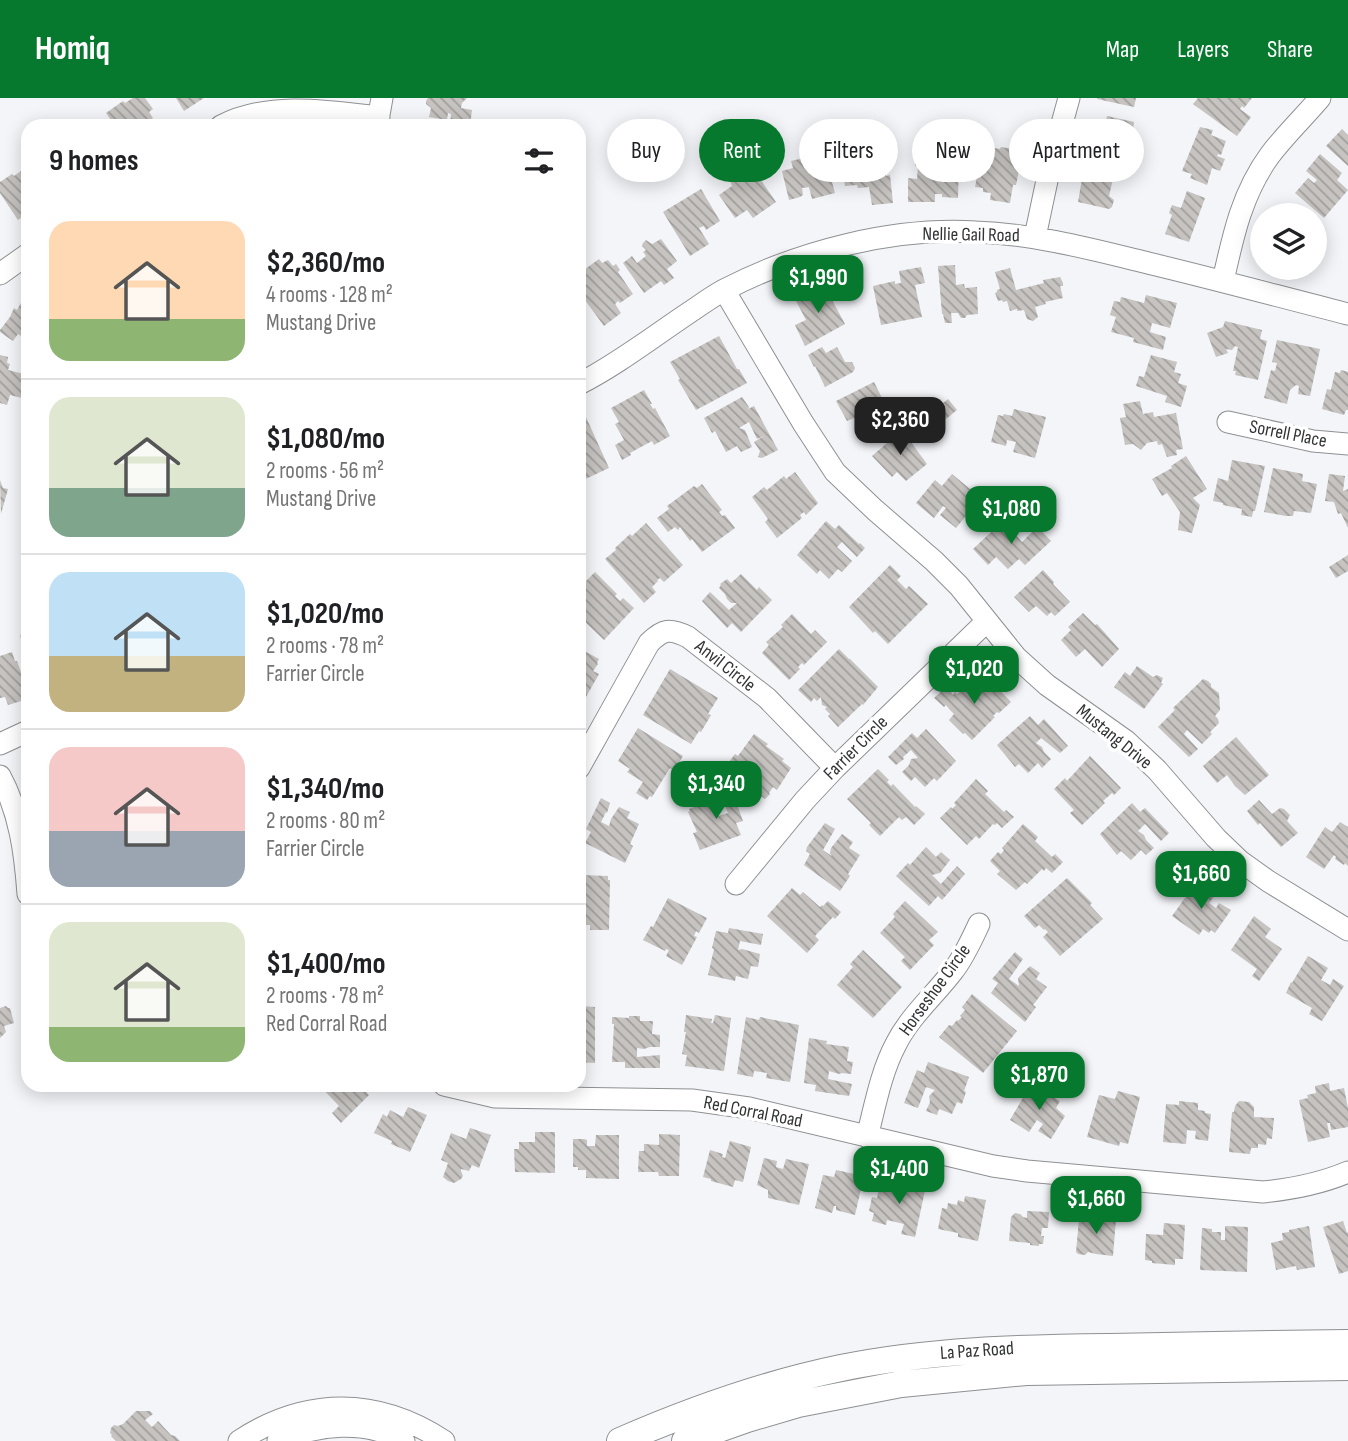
<!DOCTYPE html>
<meta charset="utf-8">
<style>
body{margin:0;font-family:"Sofia Sans Condensed",sans-serif;background:#f6f6f6;color:#202124;height:100vh;display:flex;flex-direction:column;font-size:26px;white-space:nowrap}
*{box-sizing:border-box;margin:0}
p{font-size:23px;color:#757577}
.icon{flex:none;width:38px;height:38px;fill:none;stroke:currentColor;stroke-width:2;stroke-linecap:round;stroke-linejoin:round}
.map{position:relative;flex:1;overflow:hidden}
.side{position:absolute;left:21px;top:21px;width:565px;height:973px;display:flex;flex-direction:column;background:#fff;border-radius:21px;box-shadow:0 4px 18px #0003}
.side>*{flex:none}
.top-card{position:absolute;left:607px;top:21px;width:635px;height:63px;display:flex;gap:14px}
.buttons{position:absolute;left:1250px;top:105px;display:grid;gap:14px}
.buttons a{display:grid;place-items:center;width:77px;height:77px;border-radius:50%;background:#fff;box-shadow:0 4px 18px #0003;font-size:35px}
.price{position:absolute;translate:-50% -60px;padding:0 16px;border-radius:14px;background:#07792f;color:#fff;font-size:23px;line-height:46px;filter:drop-shadow(0 2px 4px #0008)}
.price::after{content:'';position:absolute;left:50%;top:42px;width:21px;height:16px;margin-left:-10px;background:inherit;clip-path:polygon(0 0,100% 0,50% 100%)}
.price.on{background:#222;color:#fff}
ul{padding:0;list-style:none}
li{display:flex;align-items:center;gap:21px;height:175px;padding:0 28px}
li+li{border-top:2px solid #e0e0e0}
li span{display:grid;place-items:center;flex:none;width:196px;height:140px;border-radius:21px;color:#555}
li>.icon{margin-inline-start:auto}
span .icon{width:84px;height:84px;fill:#fffc;stroke-width:1}
li b{font-size:30px}
h2{display:flex;justify-content:space-between;align-items:center;height:84px;padding:0 28px;font-size:30px}
.pill{padding:0 24px;border-radius:32px;background:#fff;box-shadow:0 4px 18px #0003;font-size:24px;line-height:63px}
.pill.on{background:#07792f;color:#fff}
header{display:flex;align-items:center;gap:42px;box-sizing:border-box;height:98px;padding:0 35px;background:#07792f;color:#fff}
header strong{font-size:33px}
nav{display:flex;gap:38px;margin-inline-start:auto;font-size:24px}
.map>svg:first-child{display:block}
</style>
<header>
<strong>Homiq</strong>
<nav><a>Map</a><a>Layers</a><a>Share</a></nav>
</header>
<div class="map">
<svg width="1348" height="1343" viewBox="0 0 1348 1343">
<defs>
<pattern id="building-back-hatch" width="6" height="6" patternUnits="userSpaceOnUse" patternTransform="scale(1.75)"><rect width="6" height="6" fill="#c6c3c0"/><path d="M-1 5l2 2M0 0l6 6M5-1l2 2" fill="none" stroke="#a19f9d"/></pattern>
</defs>
<rect width="100%" height="100%" fill="#f3f5f9"/>
<!-- building -->
<path fill="url(#building-back-hatch)" d="M133,0H145L153,11L149,14L153,20L141,28H115L106,15L123,3L125,5Z
M176,0H204L184,13Z
M467,0L462,5L461,10L472,12L470,28H450L451,16L448,15L447,22L429,19L431,10L426,6V3L428,0Z
M1097,0H1136L1134,9L1097,1Z
M1198,0H1252L1244,10L1242,8L1240,11L1251,19L1237,38L1193,6Z
M1107,18L1134,24L1130,54L1124,52L1122,60L1088,53L1092,32L1104,34Z
M1200,29L1213,32L1211,37L1226,43L1221,57L1218,56L1217,58L1225,61L1220,73L1212,70L1207,87L1190,80L1192,76L1182,73Z
M1342,31L1348,37V68L1326,48Z
M1001,49L1023,53L1016,87H1013L1010,105L990,102L991,95L983,94V90L975,89L981,58L992,60L994,50L1000,51Z
M883,53L886,78L890,77L893,105L872,107L869,89L858,90L857,87L845,88L841,60Z
M949,53H953L957,59H959L958,100L942,99V96H935V104H908V80L917,81L918,68H915V62L918,58H929L931,54H942L944,56Z
M824,55L835,95L812,101L809,89L802,90L803,97L800,99L789,102L782,73L793,70L791,63Z
M1320,56L1342,75L1337,82L1348,92L1324,120L1295,95L1308,80L1314,85L1317,82L1306,73Z
M28,68V115L18,122L0,95V84L12,76L14,78Z
M1084,69L1101,73L1100,78L1113,81L1109,98L1114,102L1112,109L1109,111L1078,104Z
M754,72L776,104L753,120L747,112L735,120L719,97L732,88L730,82L733,80H736L738,83Z
M701,91L720,123L706,132L704,128L699,130L709,146L690,158L663,114Z
M1187,93L1205,100L1189,144L1165,136L1172,117L1169,115L1172,107L1181,110Z
M1314,130L1321,132L1315,162H1314Z
M661,141L677,163L667,171L674,180L664,187L661,183L644,195L623,165L632,158L637,165L646,158L643,154L646,152L642,148L643,145L646,142L652,146Z
M599,161L602,165L608,162L613,168L616,166L620,172L618,174L633,196L620,205L618,203L615,206L621,215L604,228L579,194V182L584,178L581,174Z
M955,167L956,187L964,186L965,190L977,189L978,216L967,217L965,220H961L958,215H951L952,225H945L943,216H942L938,168Z
M921,169L925,185L915,187L922,219L881,227L873,188L895,183V186L901,185L899,173Z
M1010,170L1016,192L1044,185L1043,182L1060,179L1063,185V188H1060L1063,200L1045,204L1046,206L1035,209L1038,219L1033,223L1027,221L1024,212L1017,213V211L1010,213L1007,203L1003,204L1002,202L998,203L995,195L997,194V192L1000,191L995,174Z
M1289,170H1312L1310,176Z
M824,187L845,226L805,248L795,227L806,222L795,201Z
M1146,197L1177,205L1170,230L1152,225L1150,234L1166,239L1163,252L1133,244L1134,240L1111,234L1116,219L1110,217L1114,203L1120,204L1121,199L1144,205Z
M22,203L28,207V243L18,236L13,243L0,234V232L10,219L14,210L17,212Z
M1225,223L1262,232L1260,241L1267,243L1258,282L1235,277L1236,273H1233L1238,249L1235,248L1232,252L1226,251L1228,255L1216,259L1207,235L1223,229Z
M719,238L737,271H739L747,285L696,312L678,282L680,281L670,264Z
M1277,242L1320,251L1310,298L1298,296L1299,288L1296,287L1290,292L1287,306L1264,300L1271,272L1275,273L1277,265L1272,264Z
M822,249L826,255L837,249L845,264H852L855,270L853,274L825,289L815,268L814,269L808,257Z
M0,257L8,259L7,265L10,266L8,272L28,277L22,300L10,297L7,307L0,305Z
M1151,257L1177,264L1174,274L1181,276L1178,285L1187,288L1181,309L1165,304L1167,298L1136,288L1139,278L1144,279Z
M1341,272L1348,274V312H1346L1344,317L1322,311L1327,291L1331,292L1335,274L1340,275Z
M874,284L888,312L886,313L887,315L882,317L885,328L861,341L855,328L862,325L859,318L847,323L836,303Z
M644,292L652,306H650L653,311L655,310L670,338L654,347L652,343L630,355L631,357L622,362L615,347L624,342L615,326L619,324L611,310Z
M742,299L749,309L748,311L754,308L778,352L762,360L758,359L760,353L754,344L764,338L757,341L749,324L739,330L745,332L752,349L741,354L737,348L726,354L715,333L712,335L704,320Z
M948,301L957,312L946,321L937,310Z
M1140,303L1143,316L1153,314L1154,319L1176,315L1183,351L1176,352L1177,357L1167,359L1162,346L1158,347L1157,343L1147,345L1141,352L1133,346L1125,347L1120,320L1126,319L1123,306Z
M1014,311L1046,319L1035,360L1013,354L1016,344L1007,342L1006,348L991,344L998,317L1003,318L1004,316L1012,318Z
M585,317L609,370L579,384V320Z
M902,332L927,366L906,383L897,374L892,379L872,358Z
M1186,358L1207,391L1193,400L1200,407L1192,435L1178,432L1180,414L1167,395L1162,398L1152,381L1172,370L1171,368Z
M1232,362L1265,368L1255,413H1253L1252,419L1241,417L1242,411L1223,407V405L1213,403L1218,380L1228,383Z
M1273,370L1303,376L1302,383L1317,386L1311,415L1294,413L1293,418H1286L1264,414Z
M795,374L818,405L806,417L804,414L800,417L802,420L777,440L765,424L768,421L752,399L764,389L767,392L784,378L786,381Z
M952,376L981,400L956,430L940,417L946,410L943,408L934,420L916,405L935,382L942,388Z
M1329,376L1345,378L1343,393L1348,391V430L1341,415L1338,416L1334,404L1325,403Z
M0,382L3,390L8,391L1,416Z
M702,386L722,412L719,414L722,418L725,417L735,430L702,454L692,441L690,443L680,429L678,432L675,429L668,434L657,420L669,411L667,408L694,388L697,390Z
M826,423L835,431L839,427L859,446L860,445L865,450L857,459L842,444L837,449L852,463L842,474L838,471L829,481L820,472L817,476L797,457Z
M1003,423L1022,444L1037,429L1051,443L1025,467L1019,461L1008,471L996,459L988,467L973,451Z
M646,425L683,467L664,484L660,480L657,482L658,483L652,489L656,494L644,505L605,461L616,452L615,450L630,436L632,438Z
M1348,457V473L1336,480L1329,469Z
M890,467L901,478L897,482L906,491L909,488L928,506L888,546L875,533L873,535L849,509Z
M1043,472L1054,484L1053,486L1070,504L1055,518L1051,514L1047,518L1036,508L1029,514L1014,499Z
M595,474L617,496L615,498L620,503L623,500L634,510L604,542L581,520L579,521V496L585,490L582,487Z
M741,476L757,492L759,489L772,502L741,534L732,525L727,530L702,503L710,494L729,512L737,505H731L727,501L725,496L719,490L721,487L720,486L727,481L731,485Z
M1083,515L1095,527L1097,526L1119,551L1102,569L1085,551L1076,559L1061,542L1071,532L1068,529Z
M792,516L811,536L815,532L827,544L804,567L802,565L798,569L800,571L789,582L762,555L769,547L766,544L783,529L781,527Z
M28,533V549L23,550L20,537L25,536V534Z
M579,550L599,561L597,565L598,566L593,573L599,576L582,606L579,605V587L583,580L579,578Z
M839,551L849,561H850L878,589L863,607L862,606L838,629L828,618L830,616L825,611L827,609L822,607L821,599L817,603L814,600L811,604L798,592Z
M12,554L15,563H17L28,594V601L8,607L5,599L0,600V558Z
M1137,568L1153,579L1157,577L1163,580L1161,585L1163,586L1144,611L1114,589L1125,574L1130,578Z
M670,571L718,600L708,616L711,617L701,634L699,633L691,646L643,617Z
M984,576L1011,604L999,615L997,614L993,618L995,619L972,642L965,635L963,636L949,622L954,616L950,612L946,607L944,609L934,600L946,589L953,597L955,594L957,596L970,584L973,587Z
M1203,581L1208,583L1211,586V589L1219,595L1220,612L1215,618L1218,621L1219,625L1210,634L1212,636L1202,646L1187,632L1184,636L1197,650L1198,651L1189,659L1158,629L1175,612L1173,610Z
M1030,618L1038,627L1044,621L1068,648L1060,655L1041,640L1036,645L1042,649L1044,654L1051,661L1042,670L1038,665L1028,675L1019,666L1015,669L997,647Z
M638,630L683,658L674,673L670,670L652,699L650,698L647,702L636,695L643,684L627,674L630,671L618,663Z
M926,631L956,663L937,683L934,680L925,689L915,679L911,683L902,674L909,667L911,661L918,660L911,652L903,659L904,661L896,667L888,659L912,635L917,640Z
M754,636L768,646L766,648L784,661L782,663L791,670L777,692L773,689L769,695L770,696L765,701L754,694L756,691L751,688L749,691L723,672L735,656L738,658Z
M1236,639L1269,677L1245,697L1235,688L1227,677L1217,685L1203,668Z
M1090,658L1121,690L1114,697L1112,695L1103,703L1105,705L1082,727L1070,715L1074,712L1054,691L1065,680L1067,683Z
M878,671L889,682L887,684L891,688L893,686L915,709L916,708L925,716L914,727L906,719L902,722L899,719L880,738L869,727L871,725L847,701Z
M976,681L988,693L985,696L1004,714L1006,712L1014,719L1002,730L997,725L995,727L993,726L979,741L976,738L967,747L940,720L951,709L952,711L956,707L954,705Z
M731,690L743,723L736,725L741,737L700,752L693,735L697,734L688,714L690,713L689,711L702,706L700,701L711,697L717,711L718,718L728,715L721,698L722,697L721,693Z
M601,700L610,705L607,715L606,714L601,724L609,728L611,721L619,709L630,714L627,720L639,726L630,746L633,748L625,765L585,745L591,734L586,731Z
M1259,702L1272,716L1280,710L1284,711L1290,717L1287,723L1298,735L1281,749L1260,725L1258,727L1247,713Z
M1132,705L1140,714L1145,710L1169,735L1161,743L1145,726L1138,733L1144,737L1146,742L1154,750L1146,757L1141,752L1131,762L1121,753L1117,757L1100,736Z
M1340,724L1348,729V768L1345,765L1344,767L1335,761L1336,759L1334,757L1324,771L1306,759L1325,729L1332,734Z
M825,725L835,731L823,752L832,758L830,755L831,750L842,736L853,744L849,750L860,757L848,776L850,778L840,793L804,767L810,756L806,753L807,749Z
M1023,726L1038,739L1035,743L1052,759L1055,756L1063,764L1052,775L1046,770L1044,773L1042,771L1027,786L1025,784L1016,792L997,776L1000,773L990,763L998,754L1001,756L1004,752L1002,750Z
M926,749L936,759L941,754L950,762L940,775L932,777L941,786L957,768L965,776L942,802L938,798L929,808L896,778L908,765L910,767Z
M581,777L608,778V782H610L609,832H590V827H579V778Z
M1067,780L1092,805L1090,807L1103,821L1060,858L1043,839L1048,834L1045,831L1044,832L1039,827L1035,830L1024,818Z
M1197,783L1216,796L1209,805L1216,810L1219,805L1231,812L1215,835L1211,832L1209,835L1203,831L1199,837L1172,818Z
M792,790L800,797L803,794L820,809L822,807L823,808L828,803L841,814L835,821L833,819L815,838L819,842L807,855L767,818Z
M668,800L707,820L699,835L696,833L694,838L697,839L682,867L666,858L669,852L666,851L665,853L643,842L651,828L653,829Z
M905,803L938,834L929,842L934,847L910,872L901,863L905,859L880,835L895,819L893,816Z
M1254,818L1271,831L1265,839L1282,851L1259,883L1252,878L1257,871L1231,852Z
M729,830L763,836L761,847L740,843L738,852L742,851L760,856L758,869L751,868L748,881L736,878L735,883L708,877L714,851L712,850L716,833L728,835Z
M863,852L902,889L873,920L837,887L853,869L850,866Z
M1015,854L1023,861L1009,881L1019,888L1018,880L1030,868L1040,875L1036,881L1047,889L1033,907L1036,909L1025,924L991,895L998,885L992,881Z
M1308,858L1328,870L1321,882L1330,887L1333,881L1344,888L1322,923L1309,916L1312,910L1286,895L1291,884L1292,885Z
M972,896L1017,933L983,975L939,939L949,927L952,928L957,922L958,923L962,919L960,918L965,912L962,909Z
M25,906L28,907V952L22,951L26,927H22Z
M6,908L8,910H10L14,925L4,928L6,934L0,940V910Z
M579,908L595,909V965L579,964Z
M686,917L712,921L711,925H713L715,917L731,920L724,973L685,968L687,957L682,956L686,934H684Z
M629,918H640V923H653L652,936L660,937V949H650L644,951L637,950V959L660,957V970H625V964H612L614,926H612V919L629,920Z
M746,919L759,922L760,919L799,927L790,984L766,980L767,975L754,973L753,979L737,976Z
M809,940L827,943L826,946L849,949L847,963L853,964L851,976L842,975L839,976L829,973L828,981L852,986L849,998L815,993L816,987L804,985Z
M928,964L969,979L964,993L966,994L962,1006L957,1004L952,1016L939,1011L937,1017L926,1013L930,1004L929,998L935,992L926,989L918,1010L904,1005L917,972L924,975Z
M1329,985L1330,993L1344,990L1348,1010V1029L1331,1032L1330,1025H1327L1330,1039L1308,1044L1299,1002L1308,1000L1307,997L1316,995L1315,988Z
M1031,986L1060,1003L1056,1010L1065,1018L1051,1041L1038,1033L1043,1026L1037,1022L1029,1034L1010,1022Z
M319,987H362L364,989L362,990L369,997L341,1025L332,1015L339,1008Z
M1118,993L1140,999L1128,1046L1120,1044L1119,1048L1087,1039L1099,997L1115,1001Z
M1179,1003L1198,1005V1012L1205,1013V1015L1211,1016L1208,1043L1195,1041L1196,1033L1187,1032L1186,1046L1163,1044L1166,1006L1179,1007Z
M1239,1003L1249,1004L1254,1009V1019L1274,1020L1272,1041L1267,1040L1266,1047L1258,1046V1050H1251L1250,1056L1229,1054L1232,1014H1234L1235,1008Z
M408,1009L427,1017L410,1054L391,1046L392,1043L374,1035L383,1016L387,1019L390,1012L403,1019Z
M470,1030L491,1037L479,1070L472,1067L469,1073L461,1071V1073L463,1078L461,1081L454,1085L448,1083L443,1079L448,1065L441,1062L451,1035L466,1041Z
M535,1034H555V1075L515,1074L514,1051H519V1044H535Z
M659,1036L680,1037L679,1078H659L658,1074H638L639,1053H644V1046L659,1047Z
M596,1037H619V1081L586,1080V1072H578V1069H573V1041H584L587,1042V1048H595Z
M730,1043L751,1049L743,1084L735,1082L733,1089L711,1083V1081L703,1079L710,1052L723,1056L722,1059L725,1060Z
M764,1060L777,1063L776,1069L783,1071L786,1061L809,1066L799,1107L768,1100V1092L757,1087Z
M836,1072L864,1078L855,1117L836,1112V1108H834L832,1115L815,1110L823,1077L834,1079Z
M881,1081L895,1085L893,1092L902,1094L904,1083L926,1088L915,1139L901,1136L904,1126L887,1122L886,1127L872,1123L874,1115L869,1113L872,1099L877,1100Z
M965,1098L986,1102L978,1143L958,1139V1135L938,1131L942,1110L947,1111L948,1105L957,1107L958,1102L964,1104Z
M1027,1113L1049,1114L1048,1130H1042L1041,1138H1044L1043,1146H1039V1148L1030,1147V1145L1009,1143L1011,1119L1015,1115L1020,1116L1023,1119L1027,1120Z
M1088,1119L1116,1121L1113,1158L1096,1156L1088,1154L1085,1157L1078,1156L1076,1154L1079,1121L1088,1120Z
M1343,1123L1347,1135L1348,1134V1173L1339,1176L1323,1129Z
M1164,1125L1185,1127L1183,1161H1175V1167L1152,1165V1163L1145,1162L1146,1136L1163,1137Z
M1225,1128L1248,1129L1247,1174L1200,1172L1202,1130L1212,1131V1134H1221V1142H1225Z
M1309,1128L1315,1169L1297,1172L1296,1168L1276,1172L1271,1145L1283,1142L1282,1135L1289,1134V1132Z
M136,1313H150L153,1316L145,1322L152,1329L158,1323L171,1337L175,1338L180,1343H116L111,1338L112,1337L110,1335L111,1330L114,1327L118,1328L123,1326Z"/>
<g fill="none" stroke-linecap="round" stroke-linejoin="round">
<!-- minor casing -->
<g stroke="#8e9093" stroke-width="23">
<path id="minor" d="M221,28C268,3 329,13 379,19
M377,28L382,0
M1035,139L1049,73L1069,0
M0,176L28,156
M1223,183C1233,138 1242,95 1270,57C1285,37 1304,19 1320,0
M724,192L803,325L835,374L875,412L934,463L959,488L1016,559L1047,587L1126,643L1157,672L1216,740L1240,763L1268,783L1348,832
M579,286C618,266 654,238 690,214C702,206 714,197 726,191C800,153 893,129 976,134C1035,136 1091,151 1148,165C1215,181 1281,199 1348,216
M1228,324L1313,343L1348,346
M0,646L28,633
M579,670L649,545C663,531 670,530 688,539L767,600L835,670
M0,678C20,715 25,755 28,796
M736,786L805,702L835,670L986,524
M444,987L495,999L692,1002L749,1010L993,1068L1027,1073L1263,1094C1293,1091 1320,1086 1348,1074
M867,1039C875,1008 881,974 896,946C910,918 934,898 953,873C964,859 971,843 979,826
M239,1343C306,1299 377,1299 444,1343
M278,1343C318,1326 365,1321 404,1343"/>
</g>
<!-- major casing -->
<g stroke="#8e9093" stroke-width="28">
<path id="major" d="M620,1343C691,1312 764,1286 841,1270C929,1252 1020,1250 1110,1249C1189,1247 1269,1246 1348,1245
M685,1343L747,1321L798,1306L901,1286L1026,1274L1348,1269"/>
</g>
<!-- minor -->
<use href="#minor" stroke="#fff" stroke-width="21"/>
<!-- major -->
<use href="#major" stroke="#fff" stroke-width="26"/>
</g>
<g text-anchor="middle" dominant-baseline="central" stroke-width="7" stroke-linejoin="round" paint-order="stroke">
<!-- street labels -->
<g font-size="19" fill="#323335" stroke="#fff">
<text transform="translate(971 137) rotate(1)">Nellie Gail Road</text>
<text transform="translate(1288 336) rotate(11)">Sorrell Place</text>
<text transform="translate(725 568) rotate(38)">Anvil Circle</text>
<text transform="translate(1114 639) rotate(39)">Mustang Drive</text>
<text transform="translate(856 650) rotate(-45)">Farrier Circle</text>
<text transform="translate(935 892) rotate(-54)">Horseshoe Circle</text>
<text transform="translate(753 1014) rotate(11)">Red Corral Road</text>
<text transform="translate(977 1253) rotate(-4)">La Paz Road</text>
</g>
</g>
</svg>
<div class="buttons">
<a><svg class="icon" aria-label="layers" viewBox="0 0 24 24"><path d="M12 4l9 5-9 5-9-5zM3 14l9 5 9-5"/></svg></a>
</div>
<b class="price" style="left:818px;top:217px">$1,990</b>
<b class="price on" style="left:900px;top:359px">$2,360</b>
<b class="price" style="left:1011px;top:448px">$1,080</b>
<b class="price" style="left:974px;top:608px">$1,020</b>
<b class="price" style="left:716px;top:723px">$1,340</b>
<b class="price" style="left:1201px;top:813px">$1,660</b>
<b class="price" style="left:1039px;top:1014px">$1,870</b>
<b class="price" style="left:899px;top:1108px">$1,400</b>
<b class="price" style="left:1096px;top:1138px">$1,660</b>
<div class="top-card">
<a class="pill">Buy</a>
<a class="pill on">Rent</a>
<a class="pill">Filters</a>
<a class="pill">New</a>
<a class="pill">Apartment</a>
</div>
<section class="side">
<h2>9 homes<svg class="icon" aria-label="filters" viewBox="0 0 24 24"><path d="M4 7h16M4 17h16"/><circle cx="9" cy="7" r="2"/><circle cx="15" cy="17" r="2"/></svg></h2>
<ul>
<li><span style="background:linear-gradient(#ffd9b3 70%,#8fb573 0)"><svg class="icon" aria-label="home" viewBox="0 0 24 24"><path d="M3 11l9-7 9 7M6 9v11h12V9"/></svg></span><div><b>$2,360/mo</b><p>4 rooms · 128 m²</p><p>Mustang Drive</p></div></li>
<li><span style="background:linear-gradient(#dfe7d0 65%,#7fa58c 0)"><svg class="icon" aria-label="home" viewBox="0 0 24 24"><path d="M3 11l9-7 9 7M6 9v11h12V9"/></svg></span><div><b>$1,080/mo</b><p>2 rooms · 56 m²</p><p>Mustang Drive</p></div></li>
<li><span style="background:linear-gradient(#bfe0f5 60%,#c2b280 0)"><svg class="icon" aria-label="home" viewBox="0 0 24 24"><path d="M3 11l9-7 9 7M6 9v11h12V9"/></svg></span><div><b>$1,020/mo</b><p>2 rooms · 78 m²</p><p>Farrier Circle</p></div></li>
<li><span style="background:linear-gradient(#f6c9c9 60%,#9aa5b1 0)"><svg class="icon" aria-label="home" viewBox="0 0 24 24"><path d="M3 11l9-7 9 7M6 9v11h12V9"/></svg></span><div><b>$1,340/mo</b><p>2 rooms · 80 m²</p><p>Farrier Circle</p></div></li>
<li><span style="background:linear-gradient(#dfe7d0 75%,#8fb573 0)"><svg class="icon" aria-label="home" viewBox="0 0 24 24"><path d="M3 11l9-7 9 7M6 9v11h12V9"/></svg></span><div><b>$1,400/mo</b><p>2 rooms · 78 m²</p><p>Red Corral Road</p></div></li>
</ul>
</section>
</div>
